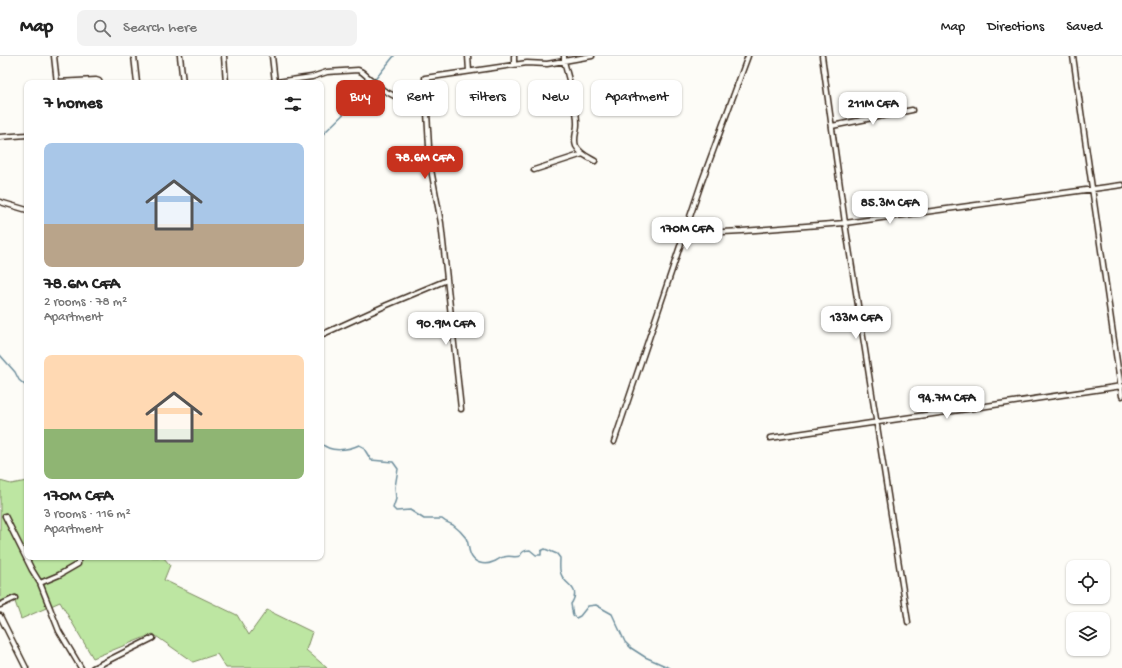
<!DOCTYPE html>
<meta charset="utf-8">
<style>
body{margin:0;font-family:"Gochi Hand",sans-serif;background:#f2f2f2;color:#222;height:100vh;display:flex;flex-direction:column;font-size:15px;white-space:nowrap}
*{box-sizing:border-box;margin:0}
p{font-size:13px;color:#767676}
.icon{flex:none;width:22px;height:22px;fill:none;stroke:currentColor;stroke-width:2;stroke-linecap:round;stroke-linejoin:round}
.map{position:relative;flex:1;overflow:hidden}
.sheet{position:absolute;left:24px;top:24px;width:300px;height:480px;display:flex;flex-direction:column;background:#fff;border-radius:8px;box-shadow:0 1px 3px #0004}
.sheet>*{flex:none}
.guide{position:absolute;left:336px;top:24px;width:380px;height:36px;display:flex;gap:8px}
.controls{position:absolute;left:1066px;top:504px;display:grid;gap:8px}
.controls a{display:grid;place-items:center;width:44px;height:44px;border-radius:8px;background:#fff;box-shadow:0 1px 3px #0004;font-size:20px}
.price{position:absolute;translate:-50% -34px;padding:0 9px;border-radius:8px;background:#fff;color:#222;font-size:13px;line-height:26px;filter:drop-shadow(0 1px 2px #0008)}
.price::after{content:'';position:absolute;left:50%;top:24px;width:12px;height:9px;margin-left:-6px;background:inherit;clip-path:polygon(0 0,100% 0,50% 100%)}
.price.active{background:#c8321e;color:#fff}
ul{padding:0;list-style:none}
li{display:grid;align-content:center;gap:8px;height:212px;padding:0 20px}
li span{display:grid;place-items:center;height:124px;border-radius:8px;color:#555}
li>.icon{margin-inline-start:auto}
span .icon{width:72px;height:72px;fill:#fffc;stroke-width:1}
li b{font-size:17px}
h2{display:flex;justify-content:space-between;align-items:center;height:48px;padding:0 20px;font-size:17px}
.tag{padding:0 14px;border-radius:8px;background:#fff;box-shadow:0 1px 3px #0004;font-size:14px;line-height:36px}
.tag.active{background:#c8321e;color:#fff}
header{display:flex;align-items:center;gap:24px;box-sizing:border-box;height:56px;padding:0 20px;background:#fff;border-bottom:1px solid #e0e0e0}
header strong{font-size:19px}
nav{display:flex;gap:22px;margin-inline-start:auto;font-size:14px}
.search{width:280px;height:36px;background:#f2f2f2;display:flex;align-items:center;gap:10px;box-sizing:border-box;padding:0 14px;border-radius:8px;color:#767676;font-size:15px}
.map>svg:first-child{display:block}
</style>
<header>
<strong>Map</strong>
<div class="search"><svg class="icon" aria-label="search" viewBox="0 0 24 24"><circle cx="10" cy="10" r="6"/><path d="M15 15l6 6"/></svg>Search here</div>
<nav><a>Map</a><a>Directions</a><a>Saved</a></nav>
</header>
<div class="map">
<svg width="1122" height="612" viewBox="0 0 1122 612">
<rect width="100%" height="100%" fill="#fdfcf7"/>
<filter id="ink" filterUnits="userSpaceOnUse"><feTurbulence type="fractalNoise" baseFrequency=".025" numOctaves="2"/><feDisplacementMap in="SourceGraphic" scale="8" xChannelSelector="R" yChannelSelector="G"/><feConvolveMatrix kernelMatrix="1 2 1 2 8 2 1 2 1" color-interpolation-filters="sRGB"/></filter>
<g filter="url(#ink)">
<!-- green -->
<path fill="#bde6a2" stroke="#7c8860" d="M0,425L11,428L27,425V501H163L170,509L164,524L237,559L249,579L267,554L312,576L306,594L327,612H226L217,598L193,606L153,578L93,602L60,546L21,563L13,540L0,547Z"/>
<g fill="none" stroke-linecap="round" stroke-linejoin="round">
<!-- stream -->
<path stroke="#6e8f9d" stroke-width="1.5" d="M321,80L360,42L394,0
M0,299L15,316L19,324L27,331
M321,387C330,397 348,394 359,389L363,391L371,404L393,406L398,413L395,431L396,443L393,452L396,455L410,454L424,463H442C445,466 449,467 453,469C457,472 463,478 466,482C469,487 468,492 470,497C473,507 484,510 493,506C497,505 500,501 504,501C510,499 514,502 520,500C522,496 524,494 530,494L536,499H541V495L545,493L557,498L560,502C560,507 559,514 561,518C565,530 582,531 571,548L573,560L576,562L580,560L588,550L596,549L612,558L625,586L631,592L645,601L670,612"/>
<!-- street casing -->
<g stroke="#3b2a1e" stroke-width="7">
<path id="street" d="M54,0L57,27
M134,0L137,27
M180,0L183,27
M224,0L226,27
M272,0L275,26
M468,0L469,15
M514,0V9
M564,0V5C568,22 578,52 577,69C577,75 573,83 576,90C580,98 588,101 595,105
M822,0L845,167L908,566
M1073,0L1122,340
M57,26L96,24L99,25L100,27
M270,27L312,21L327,16L358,14L362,16L383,34L400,43L426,45
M832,70L912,54
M0,81L27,79
M534,114L583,98
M0,146L27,154
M684,178L742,175L845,167L1122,129
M321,279L387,249L447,224
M461,353L441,167L430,108L425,22L527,7L547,8L592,0
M770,382L1122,330
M614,386L702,125L748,0
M5,460L32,514L40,527L59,575L81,612
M40,527L59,519L78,508V501
M0,549L15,542
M0,560L26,612
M93,612L153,582"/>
</g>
<!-- street -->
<use href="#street" stroke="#fdfcf7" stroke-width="4"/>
</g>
</g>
</svg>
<div class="controls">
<a><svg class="icon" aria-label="locate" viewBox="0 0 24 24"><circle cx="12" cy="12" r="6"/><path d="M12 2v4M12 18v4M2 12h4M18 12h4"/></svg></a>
<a><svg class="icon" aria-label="layers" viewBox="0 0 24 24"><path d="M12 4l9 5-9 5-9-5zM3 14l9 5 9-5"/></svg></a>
</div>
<b class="price" style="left:873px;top:70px">211M CFA</b>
<b class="price active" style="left:425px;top:124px">78.6M CFA</b>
<b class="price" style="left:890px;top:169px">85.3M CFA</b>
<b class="price" style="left:687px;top:195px">170M CFA</b>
<b class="price" style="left:856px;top:284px">133M CFA</b>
<b class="price" style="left:446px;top:290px">90.9M CFA</b>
<b class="price" style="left:947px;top:364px">94.7M CFA</b>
<div class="guide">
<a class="tag active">Buy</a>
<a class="tag">Rent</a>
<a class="tag">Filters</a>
<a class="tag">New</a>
<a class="tag">Apartment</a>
</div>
<section class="sheet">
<h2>7 homes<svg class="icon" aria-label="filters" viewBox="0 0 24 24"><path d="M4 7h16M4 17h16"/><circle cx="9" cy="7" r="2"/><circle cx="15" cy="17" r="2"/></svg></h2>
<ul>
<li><span style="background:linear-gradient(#a9c7e8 65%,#b9a48a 0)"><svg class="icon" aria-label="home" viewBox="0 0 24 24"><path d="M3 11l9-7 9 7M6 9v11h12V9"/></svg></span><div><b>78.6M CFA</b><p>2 rooms · 78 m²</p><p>Apartment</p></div></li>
<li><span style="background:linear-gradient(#ffd9b3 60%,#8fb573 0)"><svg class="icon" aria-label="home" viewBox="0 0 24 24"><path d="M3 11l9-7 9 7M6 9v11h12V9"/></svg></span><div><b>170M CFA</b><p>3 rooms · 116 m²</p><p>Apartment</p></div></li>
</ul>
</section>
</div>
